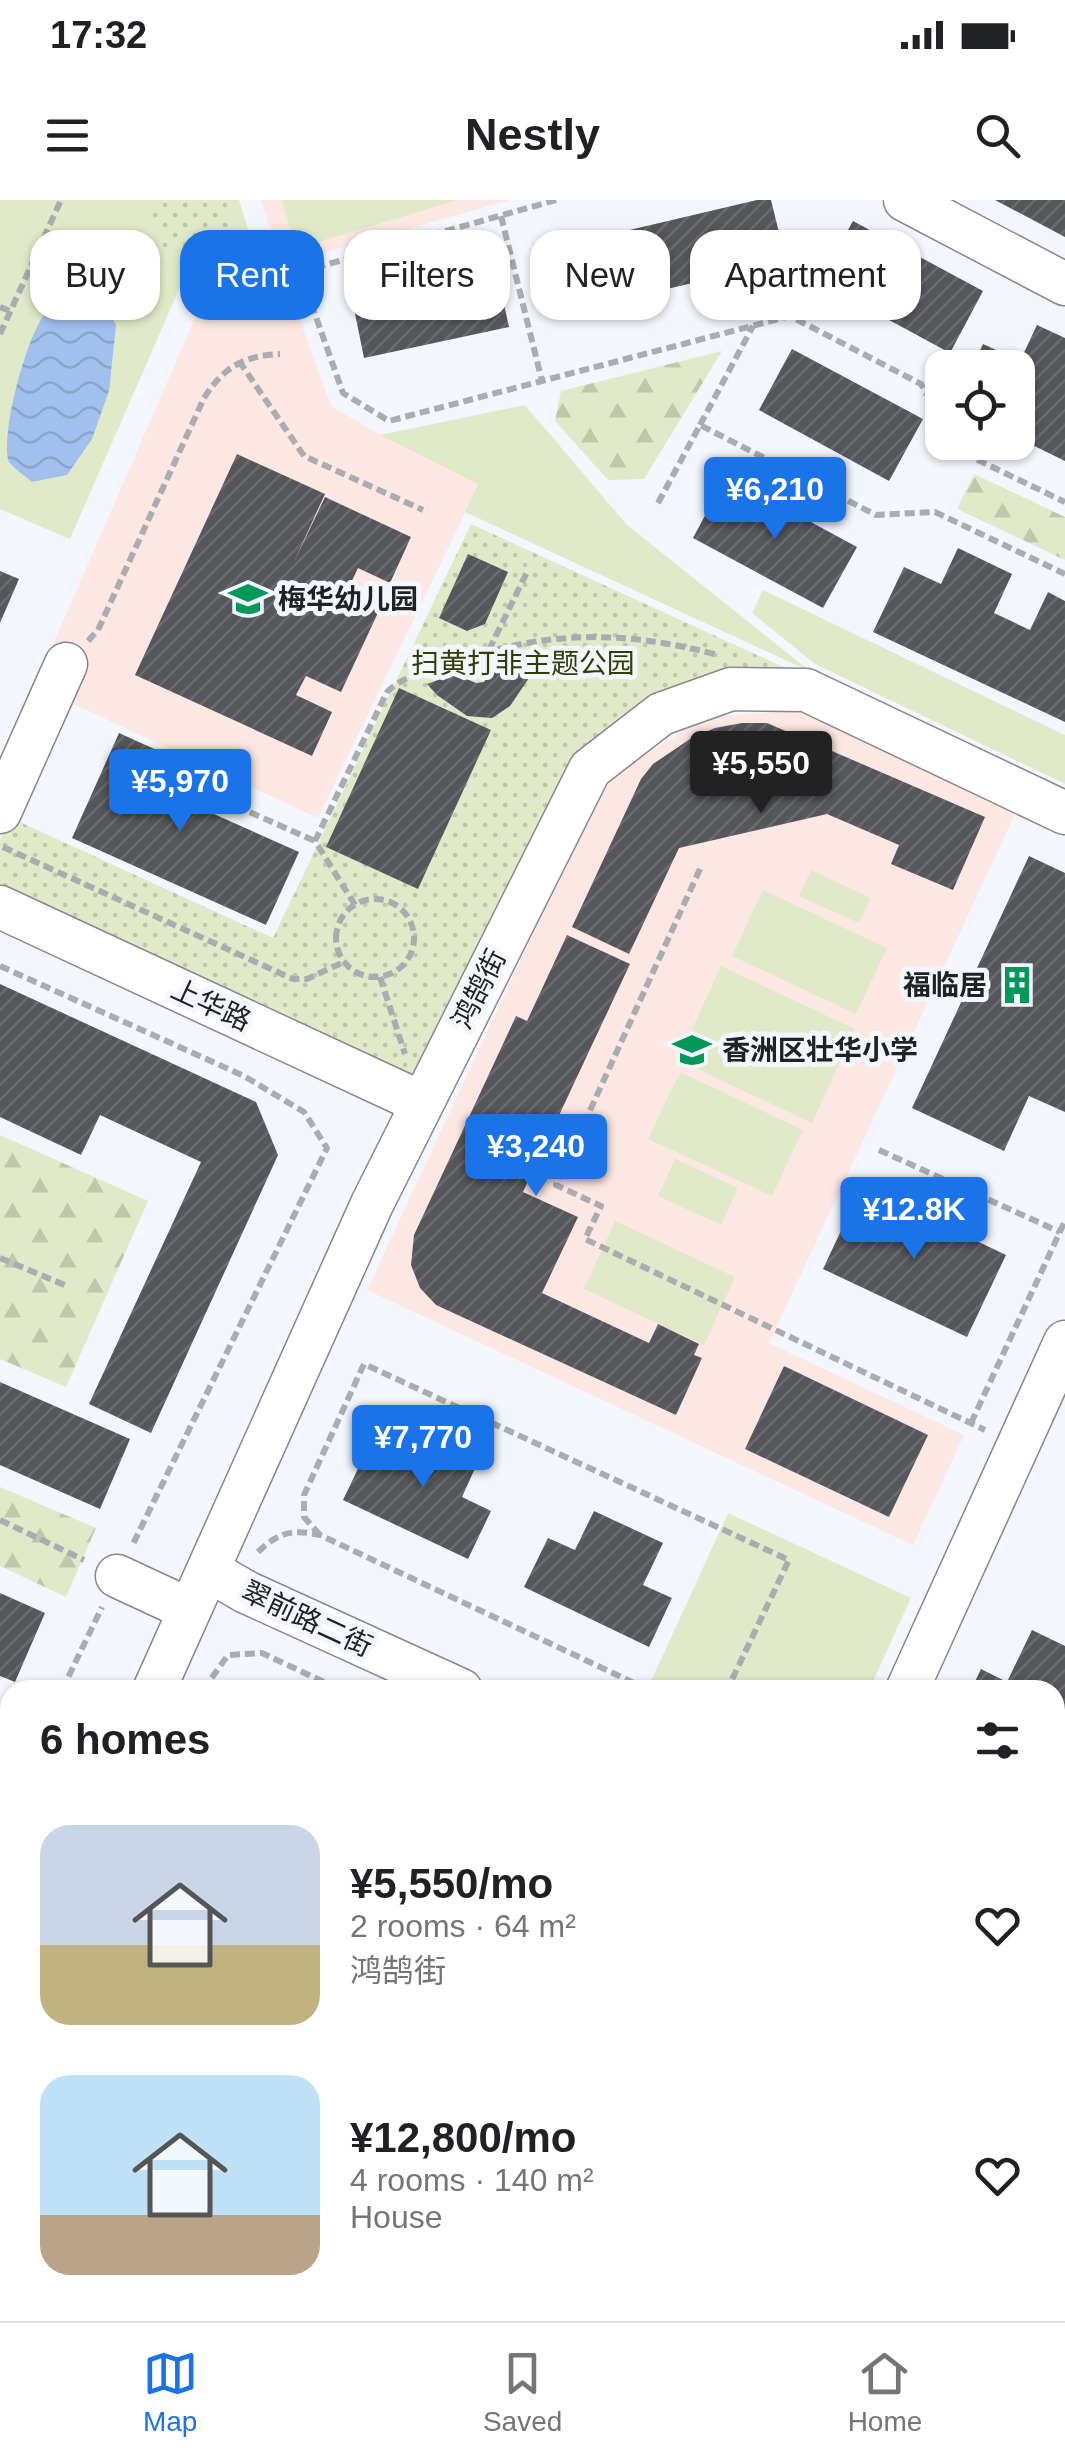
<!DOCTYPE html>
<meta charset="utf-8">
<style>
body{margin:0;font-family:Helvetica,"Noto Sans SC",sans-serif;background:#f2f2f2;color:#202124;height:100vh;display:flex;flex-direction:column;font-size:38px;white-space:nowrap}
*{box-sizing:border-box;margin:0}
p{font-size:32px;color:#757577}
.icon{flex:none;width:55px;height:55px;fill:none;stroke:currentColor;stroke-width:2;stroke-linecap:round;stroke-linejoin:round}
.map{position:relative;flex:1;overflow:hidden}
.sheet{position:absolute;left:0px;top:1480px;width:1065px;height:642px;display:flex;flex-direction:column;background:#fff;border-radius:30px 30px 0 0;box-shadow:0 2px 8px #0004}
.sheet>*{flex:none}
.guide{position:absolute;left:30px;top:30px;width:1005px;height:90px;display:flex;gap:20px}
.controls{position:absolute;left:925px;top:150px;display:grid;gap:20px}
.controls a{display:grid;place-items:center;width:110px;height:110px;border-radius:20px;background:#fff;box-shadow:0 2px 8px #0004;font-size:50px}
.price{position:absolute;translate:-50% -85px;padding:0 22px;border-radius:10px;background:#1a73e8;color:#fff;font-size:32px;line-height:65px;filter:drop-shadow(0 2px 5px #0008)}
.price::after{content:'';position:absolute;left:50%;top:60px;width:30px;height:22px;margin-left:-15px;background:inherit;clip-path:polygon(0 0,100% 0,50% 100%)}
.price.on{background:#222;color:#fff}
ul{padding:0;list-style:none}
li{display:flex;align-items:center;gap:30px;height:250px;padding:0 40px}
li span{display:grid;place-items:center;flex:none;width:280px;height:200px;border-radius:30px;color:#555}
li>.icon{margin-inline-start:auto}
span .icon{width:120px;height:120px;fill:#fffc;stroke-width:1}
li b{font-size:42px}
h2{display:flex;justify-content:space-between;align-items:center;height:120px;padding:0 40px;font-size:42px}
.tag{padding:0 35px;border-radius:30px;background:#fff;box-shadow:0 2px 8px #0004;font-size:35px;line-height:90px}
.tag.on{background:#1a73e8;color:#fff}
.status{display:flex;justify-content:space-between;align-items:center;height:70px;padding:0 50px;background:#fff;direction:ltr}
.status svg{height:28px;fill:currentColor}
header{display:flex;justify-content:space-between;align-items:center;height:130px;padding:0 40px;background:#fff;font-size:45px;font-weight:600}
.dock{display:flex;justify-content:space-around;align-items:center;height:140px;border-top:2px solid #e0e0e0;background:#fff;font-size:28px;color:#757577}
.dock a{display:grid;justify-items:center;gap:5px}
.dock .on{color:#1a73e8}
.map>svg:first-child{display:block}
</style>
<div class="status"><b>17:32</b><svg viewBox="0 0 49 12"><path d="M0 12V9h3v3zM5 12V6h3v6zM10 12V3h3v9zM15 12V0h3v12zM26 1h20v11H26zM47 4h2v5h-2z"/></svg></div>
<header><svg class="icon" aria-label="menu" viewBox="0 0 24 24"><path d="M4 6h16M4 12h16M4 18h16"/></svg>Nestly<svg class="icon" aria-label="search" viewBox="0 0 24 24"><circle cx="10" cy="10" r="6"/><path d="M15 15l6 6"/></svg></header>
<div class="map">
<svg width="1065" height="2121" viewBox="0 0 1065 2121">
<defs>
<pattern id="forest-firs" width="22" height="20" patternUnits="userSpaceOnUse" patternTransform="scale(2.5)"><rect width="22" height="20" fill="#e0eac9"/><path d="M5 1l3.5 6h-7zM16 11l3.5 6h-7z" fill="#c0c8ac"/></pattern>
<pattern id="park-dots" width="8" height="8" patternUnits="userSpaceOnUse" patternTransform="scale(2.5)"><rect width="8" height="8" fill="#e0eac9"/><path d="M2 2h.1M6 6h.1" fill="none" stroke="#c0c8ac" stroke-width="1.8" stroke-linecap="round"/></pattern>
<pattern id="water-waves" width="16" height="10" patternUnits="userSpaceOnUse" patternTransform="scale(2.5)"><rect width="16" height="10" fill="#a2c0ee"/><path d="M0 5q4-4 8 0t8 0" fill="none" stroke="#8ba5cc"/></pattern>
<pattern id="building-hatch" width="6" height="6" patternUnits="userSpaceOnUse" patternTransform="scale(2.5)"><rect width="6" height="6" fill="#55575c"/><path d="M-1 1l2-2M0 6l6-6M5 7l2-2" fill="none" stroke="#6a6b6f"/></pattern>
</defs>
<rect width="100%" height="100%" fill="#f3f6fc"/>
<!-- commercial -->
<path fill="#fde4ef" d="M0,1980L10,1984V2112H337L359,2121H0Z
M676,2112H966L987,2121H672Z"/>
<!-- education -->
<path fill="#fce7e3" d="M261,0H510L280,65L331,206L380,235L479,284L318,618L35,486L202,102L280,64Z
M807,511L1017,610L769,1143L964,1235L913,1345L367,1090L604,581L707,516Z
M1055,1815L1065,1819V2088L1055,2110Z"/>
<!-- green -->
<path fill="#e0eac9" d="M0,0H239L255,51L180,87L70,339L0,309Z
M282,0H458L295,49Z
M525,205L627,325L811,472L465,312L478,284L380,235Z
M763,390L1065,535V584L815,464L752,413Z
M811,670L871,698L859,723L799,696Z
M763,690L887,748L856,814L732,756Z
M721,766L855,829L812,923L678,860Z
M680,872L803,930L772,996L648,939Z
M675,959L738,988L721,1025L658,996Z
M615,1021L735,1077L704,1145L584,1089Z
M728,1313L911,1398L869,1490H647Z
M1055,1873L1065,1878V1924L1055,1920Z
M1055,1950L1065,1955V1980L1057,1997Z"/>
<!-- forest -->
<path fill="url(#forest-firs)" d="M722,151L644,279L608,280L555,221L561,191Z
M974,274L1065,317V360L957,309Z
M0,935L148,1001L66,1187L0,1159Z
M0,1287L96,1328L66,1397L0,1366Z"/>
<!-- park -->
<path fill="url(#park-dots)" d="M148,0H225L235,33L164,54Z
M471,324L803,476L647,508L413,882L0,693V640L11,618L273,738Z"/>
<!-- water -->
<path fill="url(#water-waves)" d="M79,97L108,109L116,125L109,191L92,239L67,275L32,282C26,276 14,269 9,262C0,235 26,137 45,114C52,105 68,102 79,97Z"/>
<!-- building -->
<path fill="url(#building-hatch)" d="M757,0H771L786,61L569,112L553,48Z
M995,0H1065V37Z
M853,21L983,91L950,153L819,82Z
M494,59L509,127L364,158L350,89Z
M1037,125L1065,138V261L1018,238V168H972L983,144L1020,161Z
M792,149L923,219L889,281L759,210Z
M237,254L325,294L293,364L325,297L411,337L390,383L358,368L349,387L383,402L341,492L306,476L296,495L332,512L312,556L135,475Z
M726,276L857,347L823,408L693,338Z
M958,348L1012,374L994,413L1030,430L1048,392L1065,401V522L873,432L904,367L941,384Z
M468,354L508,372L485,424L467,431L439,418Z
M0,371L19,379L0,423Z
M534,451L529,478L510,506L492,518L467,516L437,495L427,484L455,474L476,483L484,482L493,469L494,459Z
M399,488L491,530L418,689L326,647Z
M742,523H767L985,617L953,690L891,664L899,645L827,614L679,648L629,754L572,727L641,579L653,564L690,539L715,528Z
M119,533L192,566L178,598L299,652L266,725L72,638Z
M1029,656L1065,673V912L1029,896L1004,951L912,908Z
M567,735L630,764L523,992L578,1017L542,1093L649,1143L658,1124L699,1144L694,1155L702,1158L676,1215L436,1105L420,1088L411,1065L414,1035L516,816L527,821Z
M0,784L256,902L278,955L151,1233L89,1204L201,962L100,915L81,955L0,917Z
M862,986L1006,1055L967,1137L823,1069Z
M784,1166L928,1235L889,1317L745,1249Z
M0,1182L130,1239L100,1309L0,1265Z
M413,1222L481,1255L462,1297L491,1311L468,1359L343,1300L367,1250L394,1263Z
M594,1311L663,1343L643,1385L672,1398L649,1447L524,1387L548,1338L575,1350Z
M0,1393L45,1413L15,1482L0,1476Z
M1032,1430L1065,1446V1582L1055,1577V1490H971L981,1469L1007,1482Z
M10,2035V2112H95L92,2121H0V2037Z
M688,2112H789L785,2121H685Z
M817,2112H907L916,2116L914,2121H813Z"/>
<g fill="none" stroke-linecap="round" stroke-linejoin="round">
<!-- minor casing -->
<g stroke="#86888d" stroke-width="45">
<path id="minor" d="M905,0L1065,84
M0,612L66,464
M0,707L422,903
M208,1370L246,1392L461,1490
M117,1376L190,1410
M154,1490L372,1004L590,569L661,514L731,489L806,490L1065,613
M907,1490L1065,1142
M1055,1763L1065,1768
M0,1818L10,1797
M0,1927L10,1931
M0,1962L10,1966
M386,2112L407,2121
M471,2112L493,2121"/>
</g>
<!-- path -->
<path stroke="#aaacb1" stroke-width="6" stroke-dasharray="10 5" stroke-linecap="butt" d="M556,0L300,72L343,193L389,221L790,116L921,184L942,221
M501,16L542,181
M0,107L10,111
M0,134L61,0
M239,161L304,256L423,310
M700,225L753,126
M955,242L959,251L1065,302
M658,303L700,225L876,315L935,312L1065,374
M88,441L98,430L204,198C224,167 243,156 280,154
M489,450L528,370
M195,588L315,641
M3,647L293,779H307L344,762
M700,669L556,985L601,1006L585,1039L985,1230
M336 738a39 39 0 1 1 78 0a39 39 0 1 1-78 0Z
M355,705L315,641L387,492C403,476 429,470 450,463C547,431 619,429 718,455
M0,766L244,876L304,912L327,948L132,1346
M380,777L405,854
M879,950L1060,1032
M0,1058L67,1086
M971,1223L1065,1021
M0,1320L84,1360
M320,1335L304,1317V1295L364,1164L789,1360L727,1490
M258,1352C279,1332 292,1329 320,1335L649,1490
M62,1490L102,1407
M203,1490L228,1455L262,1453L341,1490
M0,1617L10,1597
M198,2112L220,2121
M556,2112L579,2121
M142,2121L145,2112
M329,2121L332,2112
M637,2121L641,2112"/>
<!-- minor -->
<use href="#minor" stroke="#fff" stroke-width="42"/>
</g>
<!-- icons -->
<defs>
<g id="school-bare" transform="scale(3)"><path d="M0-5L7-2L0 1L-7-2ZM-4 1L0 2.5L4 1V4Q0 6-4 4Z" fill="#01985a" stroke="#f3f6fc" stroke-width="2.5" paint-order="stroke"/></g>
<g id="building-bare" transform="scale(3)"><path d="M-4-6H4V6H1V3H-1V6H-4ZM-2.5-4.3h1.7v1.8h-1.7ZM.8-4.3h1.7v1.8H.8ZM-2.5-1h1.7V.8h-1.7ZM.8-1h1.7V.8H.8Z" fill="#01985a" stroke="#f3f6fc" stroke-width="2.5" paint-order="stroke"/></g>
</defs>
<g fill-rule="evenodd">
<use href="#school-bare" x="248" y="399"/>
<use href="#building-bare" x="1017" y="785"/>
<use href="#school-bare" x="692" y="850"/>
</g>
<g text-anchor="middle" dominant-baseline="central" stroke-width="10" stroke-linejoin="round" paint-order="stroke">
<!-- poi labels -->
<g font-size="28" font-weight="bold" fill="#202123" stroke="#f3f6fc" text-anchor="start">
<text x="278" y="399">梅华幼儿园</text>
<text x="987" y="785" text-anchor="end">福临居</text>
<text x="722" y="850">香洲区壮华小学</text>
</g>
<!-- park labels -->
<g font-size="28" fill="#323e00" stroke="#f3f6fc">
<text x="523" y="463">扫黄打非主题公园</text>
</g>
<!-- street labels -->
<g font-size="28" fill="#202123" stroke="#f3f6fc">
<text transform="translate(479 789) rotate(-63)">鸿鹄街</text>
<text transform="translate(211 805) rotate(25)">上华路</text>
<text transform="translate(307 1419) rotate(25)">翠前路二街</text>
</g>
</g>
</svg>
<div class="controls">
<a><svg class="icon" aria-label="locate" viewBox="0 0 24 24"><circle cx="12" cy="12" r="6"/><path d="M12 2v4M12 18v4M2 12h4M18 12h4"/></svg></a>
</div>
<b class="price" style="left:775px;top:342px">¥6,210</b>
<b class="price on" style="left:761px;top:616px">¥5,550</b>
<b class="price" style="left:180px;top:634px">¥5,970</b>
<b class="price" style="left:536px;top:999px">¥3,240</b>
<b class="price" style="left:914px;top:1062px">¥12.8K</b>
<b class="price" style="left:423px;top:1290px">¥7,770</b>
<div class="guide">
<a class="tag">Buy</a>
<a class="tag on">Rent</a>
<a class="tag">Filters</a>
<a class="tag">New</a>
<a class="tag">Apartment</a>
</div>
<section class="sheet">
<h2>6 homes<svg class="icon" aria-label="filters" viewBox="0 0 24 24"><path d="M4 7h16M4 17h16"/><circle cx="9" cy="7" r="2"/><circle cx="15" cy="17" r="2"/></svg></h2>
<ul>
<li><span style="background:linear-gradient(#c9d6e8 60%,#c2b280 0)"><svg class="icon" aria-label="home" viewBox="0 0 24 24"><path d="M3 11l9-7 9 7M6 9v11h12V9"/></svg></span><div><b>¥5,550/mo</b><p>2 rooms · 64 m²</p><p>鸿鹄街</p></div><svg class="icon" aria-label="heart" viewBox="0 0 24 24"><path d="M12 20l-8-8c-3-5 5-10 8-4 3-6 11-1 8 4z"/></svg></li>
<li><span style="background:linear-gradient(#bfe0f5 70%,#b9a48a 0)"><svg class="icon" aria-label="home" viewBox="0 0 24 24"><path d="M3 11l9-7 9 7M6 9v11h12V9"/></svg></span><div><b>¥12,800/mo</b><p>4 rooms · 140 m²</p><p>House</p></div><svg class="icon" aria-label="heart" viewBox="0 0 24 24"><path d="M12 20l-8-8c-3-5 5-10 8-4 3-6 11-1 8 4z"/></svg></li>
</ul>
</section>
</div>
<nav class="dock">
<a class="on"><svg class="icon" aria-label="map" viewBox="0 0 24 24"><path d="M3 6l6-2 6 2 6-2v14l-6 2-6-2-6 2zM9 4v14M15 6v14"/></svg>Map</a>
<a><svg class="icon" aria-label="saved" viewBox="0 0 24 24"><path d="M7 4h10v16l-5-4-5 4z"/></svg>Saved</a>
<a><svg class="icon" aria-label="home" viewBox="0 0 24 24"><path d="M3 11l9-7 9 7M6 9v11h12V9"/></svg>Home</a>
</nav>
